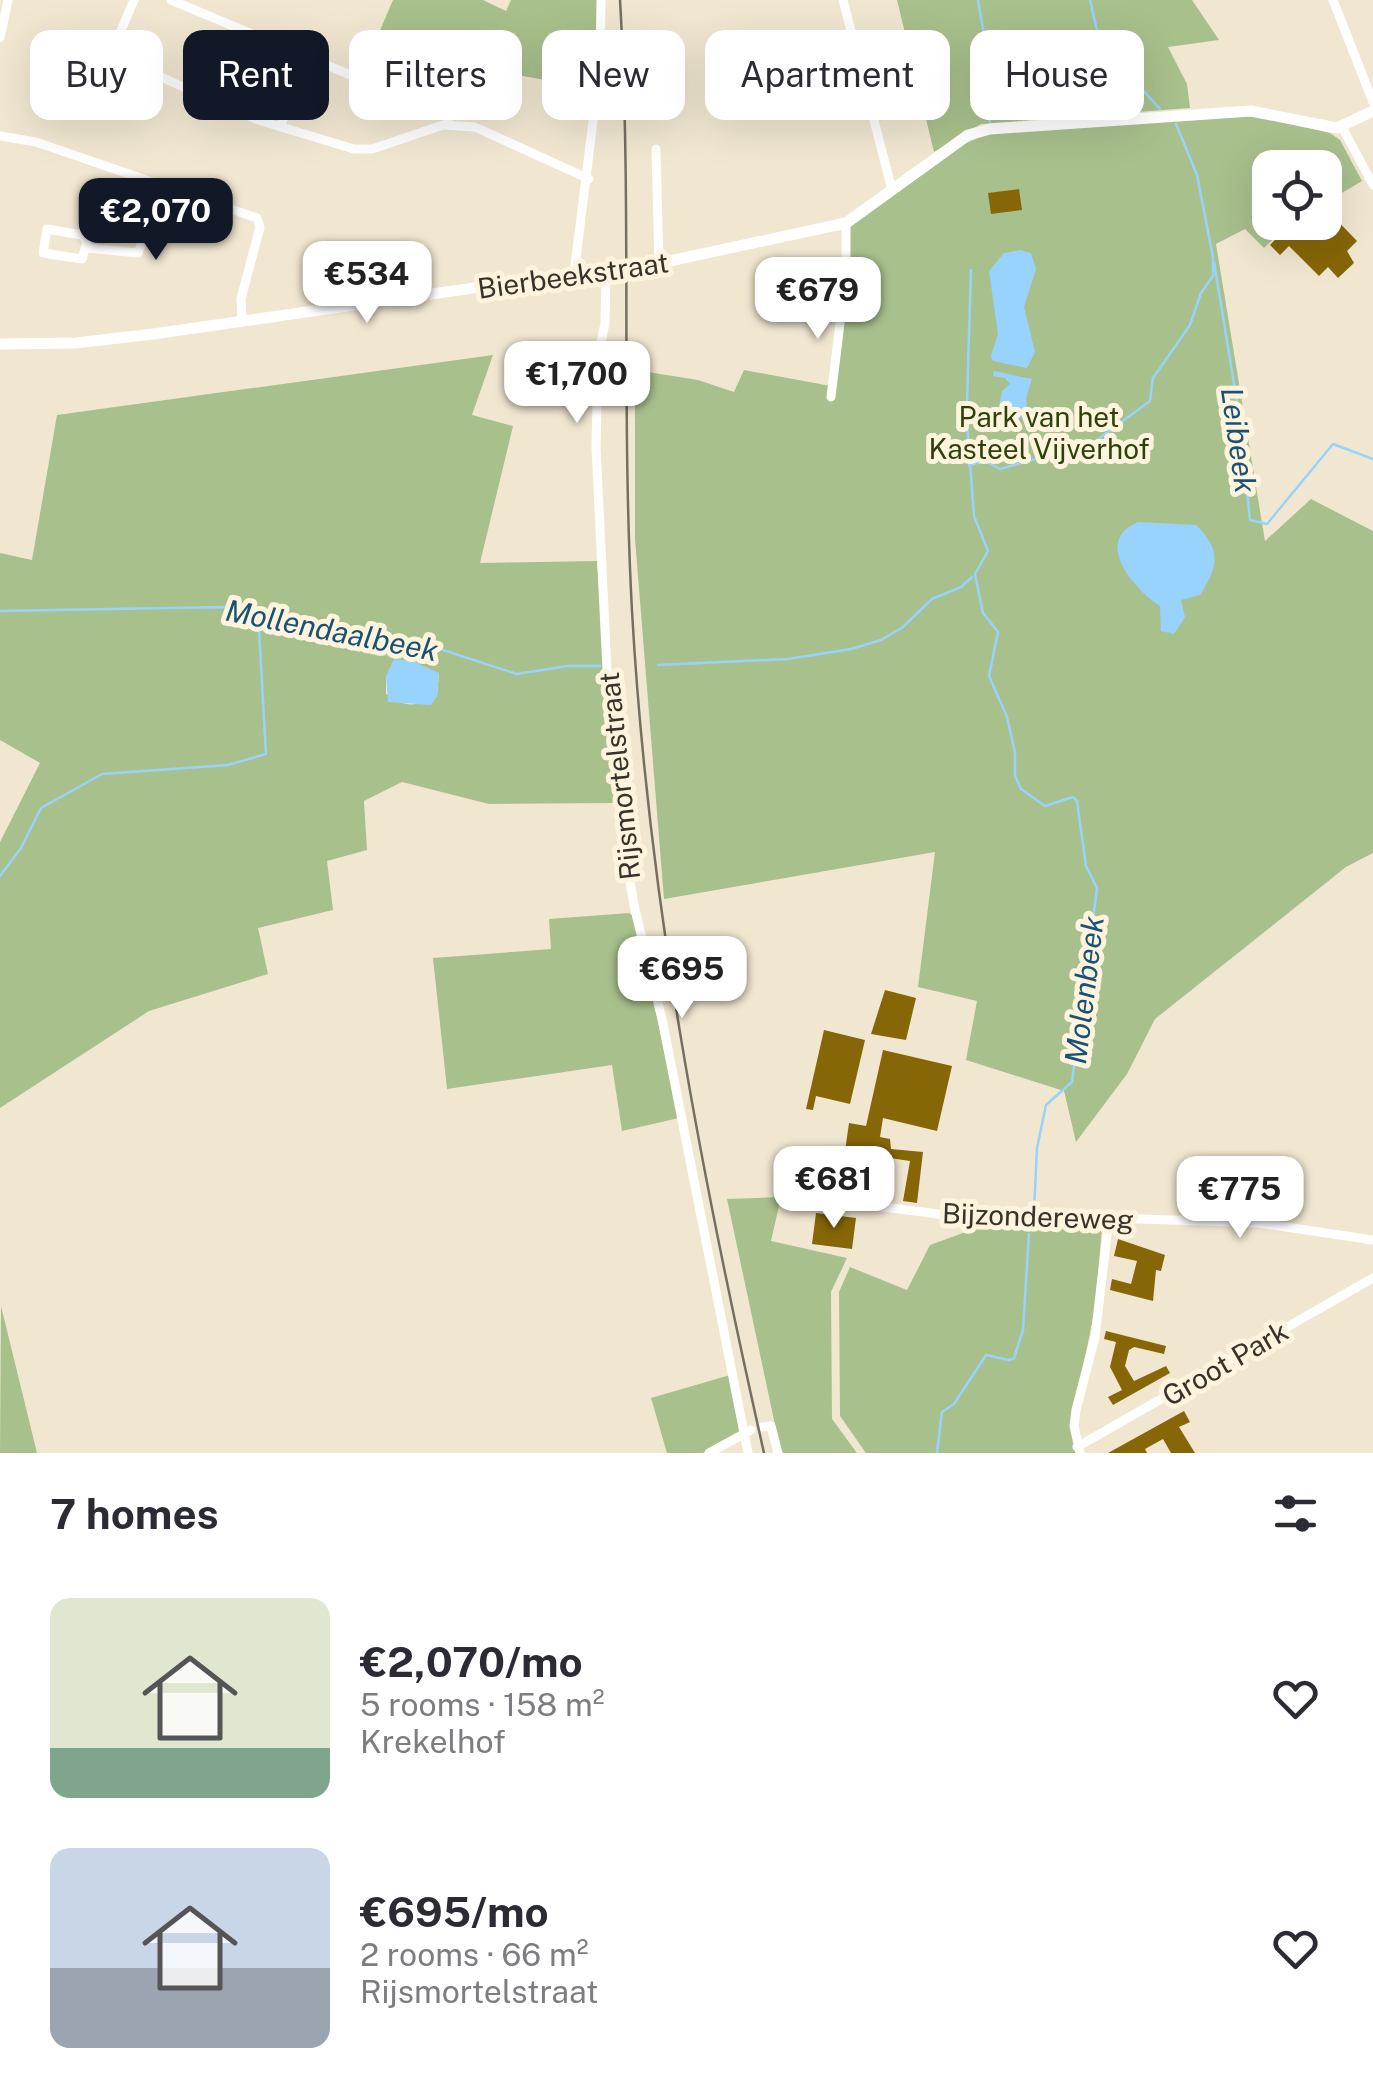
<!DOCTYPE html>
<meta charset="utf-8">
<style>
body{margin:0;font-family:"Public Sans",sans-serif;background:#f7f7f7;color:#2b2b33;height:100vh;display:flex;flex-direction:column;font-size:38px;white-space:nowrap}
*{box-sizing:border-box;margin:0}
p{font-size:32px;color:#7c7c81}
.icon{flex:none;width:55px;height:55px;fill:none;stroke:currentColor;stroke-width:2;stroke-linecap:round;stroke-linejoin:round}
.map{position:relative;height:1453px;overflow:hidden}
.sheet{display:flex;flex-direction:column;background:#fff;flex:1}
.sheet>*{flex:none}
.top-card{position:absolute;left:30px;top:30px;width:1315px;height:90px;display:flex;gap:20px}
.fabs{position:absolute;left:1252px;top:150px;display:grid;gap:20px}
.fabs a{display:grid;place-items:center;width:90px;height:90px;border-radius:20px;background:#fff;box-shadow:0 10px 40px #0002;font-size:50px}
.price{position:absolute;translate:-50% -85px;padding:0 22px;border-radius:20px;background:#fff;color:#222;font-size:32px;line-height:65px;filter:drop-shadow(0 2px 5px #0008)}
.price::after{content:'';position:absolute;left:50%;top:60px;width:30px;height:22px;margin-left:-15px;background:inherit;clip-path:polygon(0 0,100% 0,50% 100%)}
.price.selected{background:#111827;color:#fff}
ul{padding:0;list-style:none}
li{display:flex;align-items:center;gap:30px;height:250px;padding:0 50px}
li span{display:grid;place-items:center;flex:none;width:280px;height:200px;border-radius:20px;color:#555}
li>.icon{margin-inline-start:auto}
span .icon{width:120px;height:120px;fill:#fffc;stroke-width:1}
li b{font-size:42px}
h2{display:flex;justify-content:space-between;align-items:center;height:120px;padding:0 50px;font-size:42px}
.chip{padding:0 35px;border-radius:20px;background:#fff;box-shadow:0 10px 40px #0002;font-size:35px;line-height:90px}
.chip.selected{background:#111827;color:#fff}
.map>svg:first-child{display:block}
</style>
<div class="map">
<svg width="1373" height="1453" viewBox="0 0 1373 1453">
<rect width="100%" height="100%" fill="#f1e7d1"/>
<!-- green -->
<path fill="#a8c08c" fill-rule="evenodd" d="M393,0H483L506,11L511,0H598L599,39L563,36L557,82L481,69L461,115L361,75Z
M897,0H1192L1219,40L1168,47L1187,84L1190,108L981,124L934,152Z
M1250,115L1330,133L1340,140L1362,181L1325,203V168H1270V222L1290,223L1264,248L1245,229L1216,244L1265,541L1311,499L1373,531V853L1346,867L1155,1019L1127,1074L1076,1142L1064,1091L966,1060L977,1001L918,987L935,852L664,899L635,539V370L698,380L734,392L744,370L836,387L849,228L966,143L988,134Z
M493,355L472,415L513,426L480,563L597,561L616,803L489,804L402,782L364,801L367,850L327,861L333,910L258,928L268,974L149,1011L0,1108V842L40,763L0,740V553L32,560L57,415ZM391,668L439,673L437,696C416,707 405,708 386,694V677Z
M629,913L635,917L679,1118L622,1131L612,1065L447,1089L433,958L551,949L549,919Z
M781,1197L771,1241L847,1258L831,1292L832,1419L857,1453H781L727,1199Z
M985,1225L1102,1227L1095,1309L1072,1419L1078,1453H866L840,1416L839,1292L850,1267L907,1290L930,1245Z
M1,1306L37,1453H0Z
M730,1375L740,1431L703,1453H667L651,1398Z"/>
<!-- water -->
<path fill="#97d3fd" d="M1020,250L1031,253L1036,269L1024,307L1035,352L1027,368L993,361L991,356L998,334L989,271L1004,253Z
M994,371L1032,379L1026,398L1027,409L1013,427L1002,422L998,413L1002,391L1010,384L1005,378L993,376Z
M1138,522L1196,525C1221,549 1219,566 1200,595L1181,600L1185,617L1174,634L1161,631L1160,606C1134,589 1092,541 1138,522Z
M394,659L415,662L439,673L437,696L431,705L388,702L386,676Z"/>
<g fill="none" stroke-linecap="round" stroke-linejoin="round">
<!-- stream -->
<path stroke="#97d3fd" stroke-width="2.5" d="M978,0L988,58L986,104L990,122
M1090,0L1100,43L1160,109
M1214,262L1239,414L1250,520L1267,524L1333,444L1373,459
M967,400L971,270
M966,409L974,516L988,551L975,574L983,613L998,632L989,676L1007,717L1015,753V776L1021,789L1045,806L1073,797L1077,801L1086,866L1097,888L1072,1082L1046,1105L1037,1148L1034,1211
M969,465L986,461L1000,469L1093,443L1150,401L1153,378L1190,325L1201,293L1213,276V257L1197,175L1176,124
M0,611L224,607L307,627L409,639L517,674L568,666H600
M658,665L788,659L851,649L881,640L903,627L932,599L961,587L972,577
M0,876L21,848L41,808L102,774L228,765L266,754L258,612
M937,1453L942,1412L954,1404L986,1355L1009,1360L1014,1358L1023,1330L1029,1234"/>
</g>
<!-- building -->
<path fill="#866607" d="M1019,189L1022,210L991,214L988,193Z
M1330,213L1357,241L1347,251L1354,263L1338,278L1328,267L1319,276L1289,246L1280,255L1270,245L1292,222H1325Z
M885,990L916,998L906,1040L871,1034Z
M824,1030L865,1040L850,1104L816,1096L813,1110L806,1109Z
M883,1050L952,1066L937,1131L883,1118L880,1137L890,1139L891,1149L923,1152L917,1203L903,1201L910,1161L890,1158L855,1153L849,1194L839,1193L849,1123L866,1126Z
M816,1213L856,1218L852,1249L812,1244Z
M1118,1239L1165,1255L1161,1271L1156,1270L1153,1301L1110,1290L1112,1279L1131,1284L1137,1261L1114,1256Z
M1106,1331L1166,1346L1164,1354L1134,1347L1129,1350L1125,1366L1134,1381L1166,1366L1170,1373L1113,1405L1108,1397L1122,1390L1110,1367L1116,1342L1104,1339Z
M1184,1411L1190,1422L1179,1427L1195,1453H1171L1163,1439L1145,1449L1147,1453H1108Z"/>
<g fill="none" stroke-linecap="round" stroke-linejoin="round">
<!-- minor -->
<path stroke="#fff" stroke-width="9" d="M171,0L446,115L449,124
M843,0L892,190
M1333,0L1373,102
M0,38L8,0
M204,45L220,53
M111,55L258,120L354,149H372L443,125L475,127L589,179
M100,80L134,0
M194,92L213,49
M281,125L302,71H311
M1342,127L1373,185
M0,136L36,142L257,218L260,227L241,299L242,322
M656,149L659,264
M47,229L82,235L87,242L82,259L43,253Z
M87,248L138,253L163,186
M606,269L605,323L598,358L596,447L607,670L623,843L635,910L662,1019L748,1453
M574,274L600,65L601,0
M831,397L842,307L846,301V223
M822,1199L961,1217L997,1214L1259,1223L1373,1240
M762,1427L771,1426L778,1453
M1077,1447L1373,1278
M709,1453L751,1430
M1080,1453L1074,1426L1076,1410L1095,1337L1109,1218"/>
<!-- tertiary -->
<path stroke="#fff" stroke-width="11" d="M0,344L76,343L153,334L606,269L637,268L846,223L968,135L990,129L1251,111L1337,128L1373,111"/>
<!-- rail -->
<path stroke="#756f61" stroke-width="2.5" d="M620,0C632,204 621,408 632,611C648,897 701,1174 764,1453"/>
</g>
<g text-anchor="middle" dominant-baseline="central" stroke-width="10" stroke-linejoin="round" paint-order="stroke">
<!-- street labels -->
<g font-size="28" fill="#37332a" stroke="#fef4de">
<text transform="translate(573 275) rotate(-8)">Bierbeekstraat</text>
<text transform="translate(619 776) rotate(-96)">Rijsmortelstraat</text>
<text transform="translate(1038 1216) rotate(2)">Bijzondereweg</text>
<text transform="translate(1225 1363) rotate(-30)">Groot Park</text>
</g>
<!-- park labels -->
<g font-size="28" fill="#2d410a" stroke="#fef4de">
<text x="1039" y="416">Park van het<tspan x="1039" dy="32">Kasteel Vijverhof</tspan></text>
</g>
<!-- water labels -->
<g font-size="30" font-style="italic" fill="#195275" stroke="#fef4de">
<text transform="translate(1239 440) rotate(82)">Leibeek</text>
<text transform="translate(332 630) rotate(11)">Mollendaalbeek</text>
<text transform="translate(1084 990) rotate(-83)">Molenbeek</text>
</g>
</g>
</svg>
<div class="fabs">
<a><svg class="icon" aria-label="locate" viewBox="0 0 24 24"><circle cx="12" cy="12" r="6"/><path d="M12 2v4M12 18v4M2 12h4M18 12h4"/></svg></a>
</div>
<b class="price selected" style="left:156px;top:263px">€2,070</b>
<b class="price" style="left:367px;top:326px">€534</b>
<b class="price" style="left:818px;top:342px">€679</b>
<b class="price" style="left:577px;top:426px">€1,700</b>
<b class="price" style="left:682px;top:1021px">€695</b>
<b class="price" style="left:834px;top:1231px">€681</b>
<b class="price" style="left:1240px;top:1241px">€775</b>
<div class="top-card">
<a class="chip">Buy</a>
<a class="chip selected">Rent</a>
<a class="chip">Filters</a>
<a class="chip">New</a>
<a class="chip">Apartment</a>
<a class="chip">House</a>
</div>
</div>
<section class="sheet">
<h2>7 homes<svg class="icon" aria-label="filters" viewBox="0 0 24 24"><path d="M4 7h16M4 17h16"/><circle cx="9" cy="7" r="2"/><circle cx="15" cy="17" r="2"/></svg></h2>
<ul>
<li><span style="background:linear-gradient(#dfe7d0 75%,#7fa58c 0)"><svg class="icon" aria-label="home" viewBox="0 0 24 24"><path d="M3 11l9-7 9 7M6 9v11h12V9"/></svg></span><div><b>€2,070/mo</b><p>5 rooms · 158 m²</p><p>Krekelhof</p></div><svg class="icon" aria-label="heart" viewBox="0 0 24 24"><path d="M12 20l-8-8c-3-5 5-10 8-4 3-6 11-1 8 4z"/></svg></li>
<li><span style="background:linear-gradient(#c9d6e8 60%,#9aa5b1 0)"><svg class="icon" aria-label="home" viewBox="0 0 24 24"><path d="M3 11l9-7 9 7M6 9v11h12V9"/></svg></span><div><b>€695/mo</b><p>2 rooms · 66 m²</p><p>Rijsmortelstraat</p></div><svg class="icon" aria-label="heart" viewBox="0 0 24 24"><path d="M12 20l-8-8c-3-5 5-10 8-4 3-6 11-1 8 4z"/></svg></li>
</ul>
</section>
